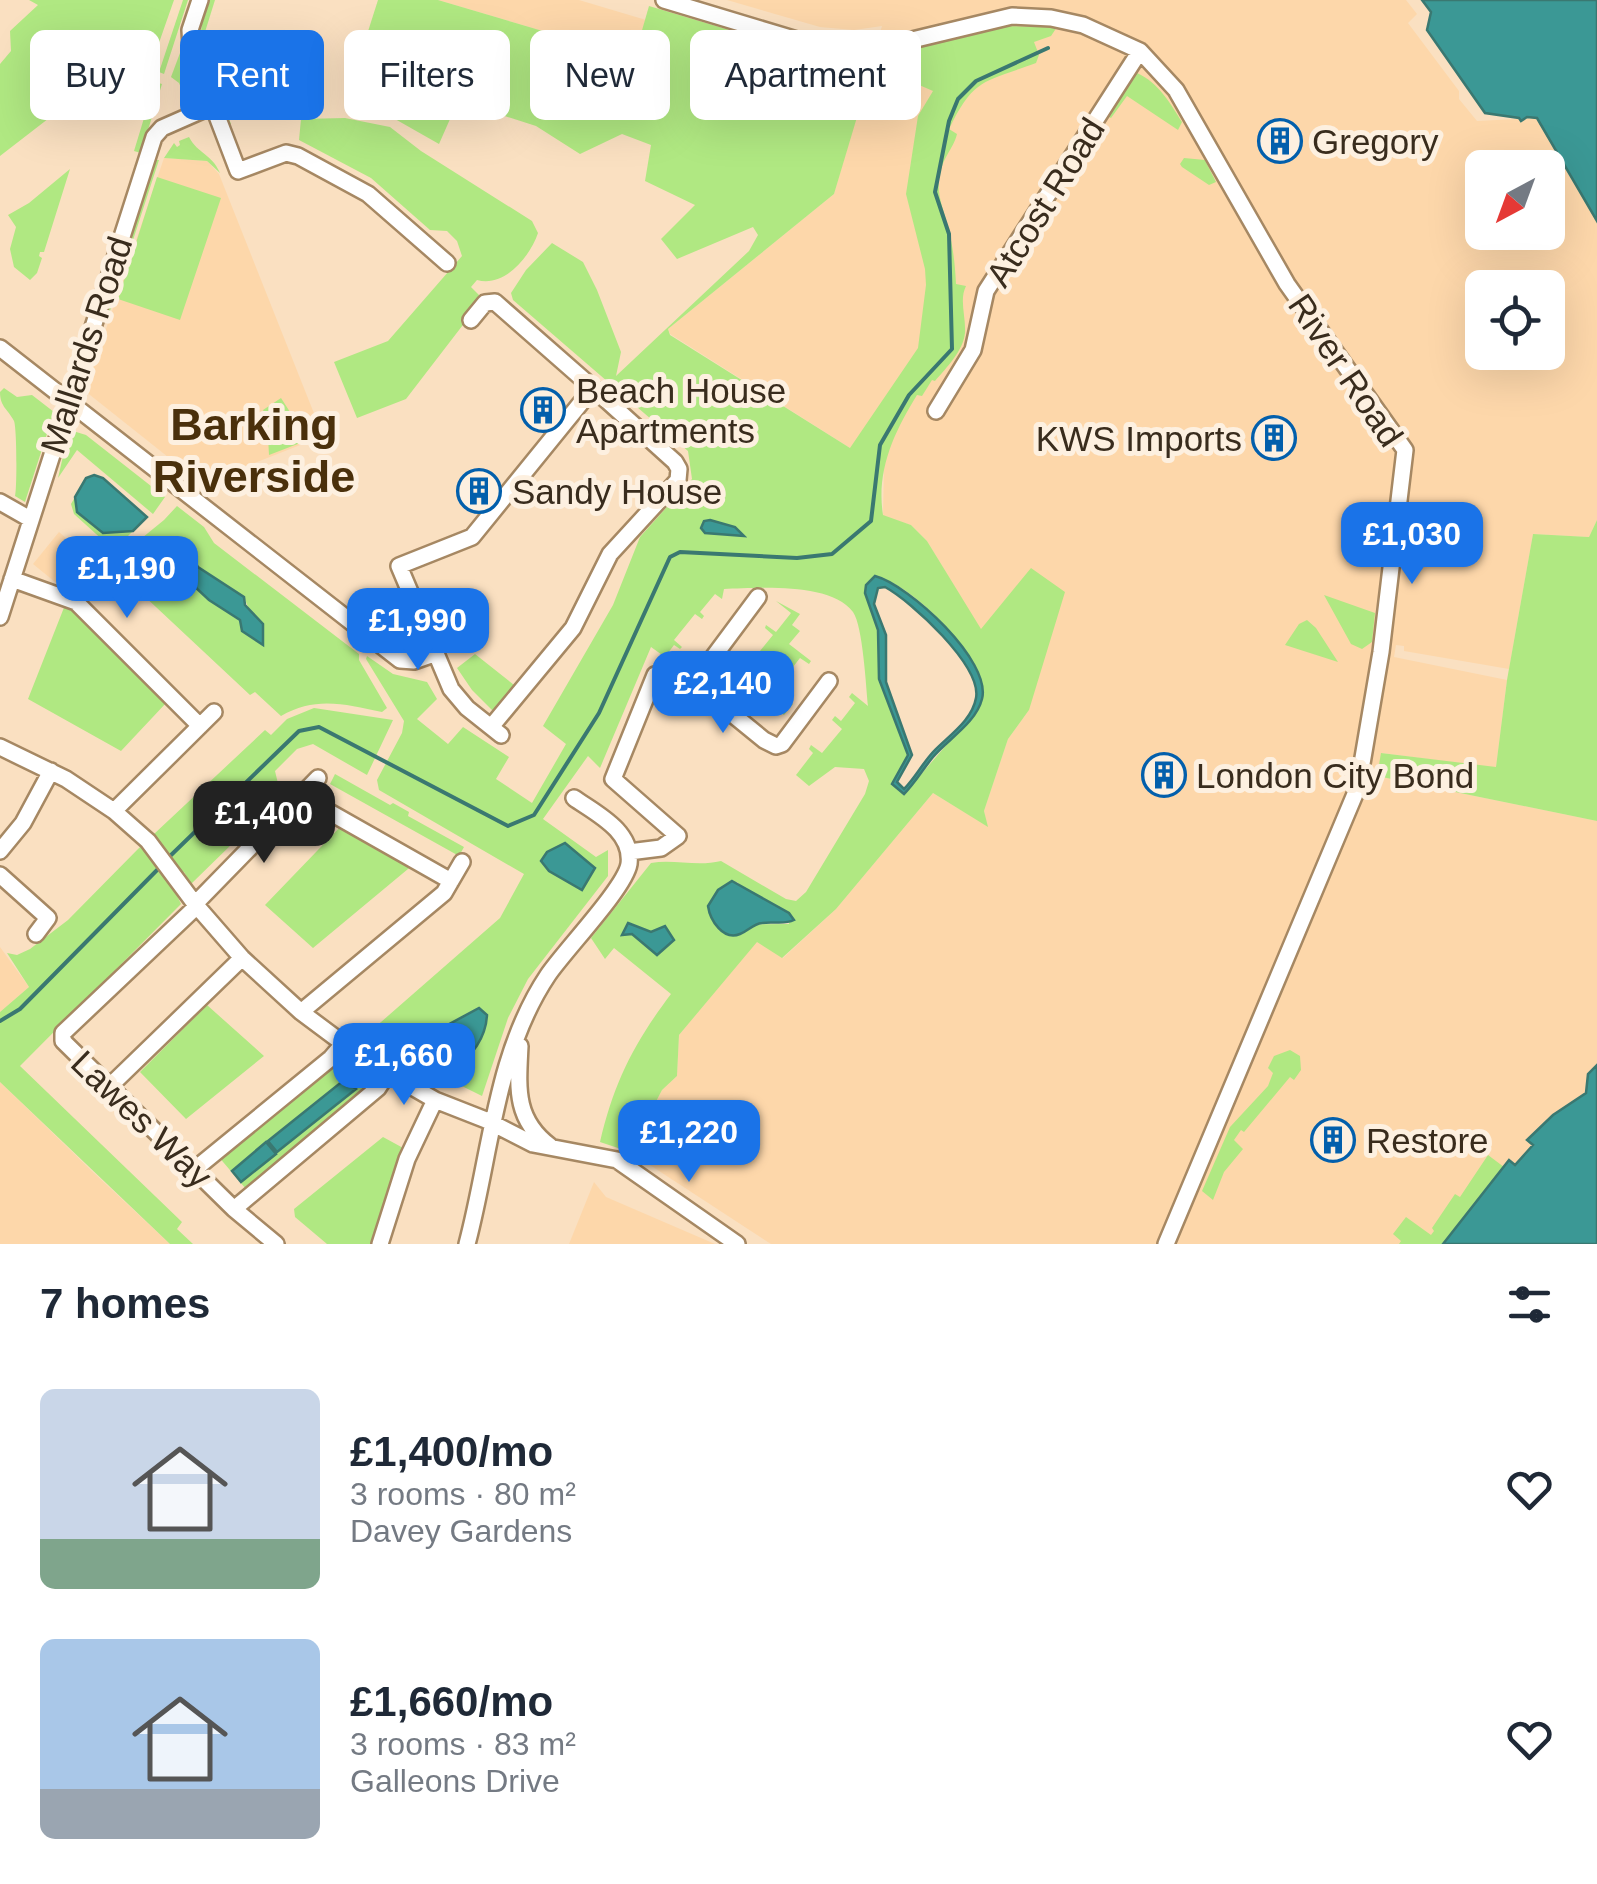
<!DOCTYPE html>
<meta charset="utf-8">
<style>
body{margin:0;font-family:Arial,sans-serif;background:#f6f6f7;color:#1f2937;height:100vh;display:flex;flex-direction:column;font-size:38px;white-space:nowrap}
*{box-sizing:border-box;margin:0}
p{font-size:32px;color:#747a83}
.icon{flex:none;width:55px;height:55px;fill:none;stroke:currentColor;stroke-width:2;stroke-linecap:round;stroke-linejoin:round}
.map{position:relative;height:1244px;overflow:hidden}
.sheet{display:flex;flex-direction:column;background:#fff;flex:1}
.sheet>*{flex:none}
.banner{position:absolute;left:30px;top:30px;width:1000px;height:90px;display:flex;gap:20px}
.needle{width:65px;rotate:221deg}
.controls{position:absolute;left:1465px;top:150px;display:grid;gap:20px}
.controls a{display:grid;place-items:center;width:100px;height:100px;border-radius:15px;background:#fff;box-shadow:0 10px 40px #0002;font-size:50px}
.price{position:absolute;translate:-50% -85px;padding:0 22px;border-radius:20px;background:#1a73e8;color:#fff;font-size:32px;line-height:65px;filter:drop-shadow(0 2px 5px #0008)}
.price::after{content:'';position:absolute;left:50%;top:60px;width:30px;height:22px;margin-left:-15px;background:inherit;clip-path:polygon(0 0,100% 0,50% 100%)}
.price.selected{background:#222;color:#fff}
ul{padding:0;list-style:none}
li{display:flex;align-items:center;gap:30px;height:250px;padding:0 40px}
li span{display:grid;place-items:center;flex:none;width:280px;height:200px;border-radius:15px;color:#555}
li>.icon{margin-inline-start:auto}
span .icon{width:120px;height:120px;fill:#fffc;stroke-width:1}
li b{font-size:42px}
h2{display:flex;justify-content:space-between;align-items:center;height:120px;padding:0 40px;font-size:42px}
.chip{padding:0 35px;border-radius:15px;background:#fff;box-shadow:0 10px 40px #0002;font-size:35px;line-height:90px}
.chip.selected{background:#1a73e8;color:#fff}
.map>svg:first-child{display:block}
</style>
<div class="map">
<svg width="1597" height="1244" viewBox="0 0 1597 1244">
<rect width="100%" height="100%" fill="#fae0c1"/>
<!-- built -->
<path fill="#fdd7aa" fill-rule="evenodd" d="M438,0H579L646,20L634,58Z
M727,0H1406L1417,14L1408,23L1459,91V99L1477,121L1537,118L1597,221V520L1589,537L1533,534L1509,669L1404,651V646L1396,645L1394,657L1507,680L1496,768L1382,753L1377,776L1597,821V1065L1588,1074L1586,1093L1553,1115L1528,1140L1533,1145L1515,1166L1509,1161L1443,1244H771L630,1152L662,1090L677,1076L679,1035L757,941L783,958L836,909L933,793L987,826L984,811L1008,739L1029,710L927,541L911,525L883,516L884,465L850,448L670,334L668,329L834,194L882,26L854,30L820,27ZM1482,168H1548V232H1482ZM1482,288H1548V352H1482Z
M164,158L207,161L219,174L323,436L202,484L85,391Z
M59,532L85,555L60,586L33,564Z
M0,947L29,987L0,1012Z
M0,1082L94,1173L170,1244H0Z
M594,1182L606,1197L715,1244H569Z"/>
<!-- green -->
<path fill="#b0e882" fill-rule="evenodd" d="M29,0H174L134,114L66,105L0,156V64L11,51L10,31L38,5Z
M183,0H188L164,74L159,72Z
M210,0H215L205,32L204,56L231,124L227,126L198,51L202,24Z
M378,0H438L634,58L649,6L823,58L875,57L834,194L668,329L670,335L850,448L918,348L926,285L925,269L906,194L918,116L933,91L887,71L897,54L996,26L1057,27L1051,36L1034,42L1039,55L1036,63C985,82 974,77 949,129L957,134C953,150 942,157 939,179C937,196 944,211 948,227C953,246 955,264 956,284L966,286C959,300 966,316 965,333C963,351 947,367 935,381L932,380L922,396L917,395C894,432 876,471 883,515L911,525L927,541L981,629L1031,568L1065,592L1029,710L1008,739L984,811L988,827L933,793L836,909L782,958L757,942L679,1035L677,1076L662,1090L630,1152L600,1142C614,1082 634,1043 671,994L614,948L605,959L591,938L651,863C674,859 697,867 721,861L786,899L796,901L806,892L865,794L869,781L864,769L835,767L809,786L796,775L813,753L809,749L811,745L822,753L842,729L832,720L835,716L841,721L855,703L849,697L852,693L868,706C866,687 863,626 853,612C830,582 759,588 724,589L722,599L715,594L700,612L704,616L702,619L695,614L674,640L682,647L680,649L674,645L665,657L651,647L600,768L588,756L543,819L596,857L608,850V876L528,979L508,1018L482,1096L375,1043L380,1034L373,1029L500,918L524,874L379,790L377,780L402,733L404,721L366,659L367,656L393,674L427,682L437,699L417,719L448,744L463,727L509,757L496,779L532,803L566,744L543,726L613,605L640,537L692,479L688,451L513,300L511,293L526,270L552,243L583,262L597,290L621,352L616,376L749,251L758,235L753,227L677,259L661,239L695,205L645,181L651,145L622,134L580,154L536,126L458,101L439,144L358,98L356,69ZM876,576C912,586 964,639 977,673C981,683 980,695 981,705L904,794L892,784L908,755L879,679L878,630L871,613ZM565,843L595,868L586,882L577,888L545,867L547,852ZM737,882L752,895L789,913V924L715,925L708,906L718,890Z
M180,53L201,96L196,106L189,107L179,83L171,77Z
M1137,73C1159,83 1170,103 1182,122L1178,130L1127,96L1111,118L1107,116Z
M155,82L162,84L141,153L134,151Z
M345,118L390,127L421,151L532,221L538,233C530,257 504,288 477,280L471,287L480,296L479,304L406,399L357,418L334,362L388,341L462,256L457,241L447,231L430,230L371,178L299,140L301,119Z
M189,137C198,154 212,154 220,173L207,161L164,158L174,143L177,147L180,145L179,141Z
M1184,158L1205,160L1216,182L1209,185L1182,167L1180,164Z
M152,160H159L109,314L105,313L113,289L111,285Z
M70,169L44,252H40L39,256L42,258L37,273L30,280L14,267L10,249L16,227L8,215L29,203Z
M157,177L221,198L180,320L118,299Z
M4,388L17,397L32,395L54,412L25,502L15,496C17,489 17,429 14,421C8,409 0,407 0,392Z
M281,398L308,440L269,455L267,418L263,410Z
M73,431L86,435L165,497L153,514L77,450L58,478L67,439Z
M75,497L77,512L103,532L133,531L111,553L104,546L106,543L74,514L71,504Z
M177,506L204,527L214,543L359,654V660L387,708L382,712C345,704 315,696 281,716L255,692L250,695L110,564L164,520ZM190,553L198,567L244,597L263,644L242,631L240,621L209,600Z
M1597,520V821L1377,776L1381,753L1496,767L1507,680L1533,534L1589,537Z
M1324,595L1375,613L1372,642L1362,649L1351,644Z
M776,601L800,614L792,625L800,631L789,644L811,661L809,664L800,658L775,690L793,704L784,715L753,691L748,696L750,689L720,664L729,653L747,667L773,635L765,628L766,625L776,632L791,613Z
M65,605L73,608L167,702L121,751L28,699Z
M1307,620L1316,628L1338,662L1285,645L1299,624Z
M475,654L514,685L494,712L472,690L457,668Z
M314,708L393,720L367,775L313,744L297,749L275,771L281,796L191,884L184,872L171,883L181,904L20,1066L182,1222L177,1229L193,1244H170L0,1082V1012L29,987L7,953L17,955L30,949L68,920L138,849L265,730L271,735L287,719Z
M335,774L390,805L393,803L409,812L408,816L464,847L459,856L330,784Z
M342,825L414,864L313,948L265,905Z
M207,1005L264,1056L186,1119L140,1072Z
M1290,1050L1300,1056L1301,1070L1294,1080L1290,1077L1244,1132L1241,1130L1234,1140L1243,1149L1224,1172L1213,1200L1202,1191L1230,1127L1268,1086L1273,1073L1268,1068L1274,1056Z
M330,1065L369,1090L246,1189L218,1156Z
M1597,1065V1119L1458,1244H1399L1401,1241L1393,1234L1406,1217L1431,1235L1434,1231L1432,1228L1455,1194L1460,1197L1488,1155L1504,1167L1509,1160L1515,1165L1533,1145L1527,1140L1553,1115L1586,1093L1588,1074Z
M383,1137L405,1149L376,1244H327L295,1217L294,1209Z"/>
<!-- water -->
<path fill="#3b9895" stroke="#3a7871" stroke-width="2.5" fill-rule="evenodd" d="M1422,0H1597V221L1537,118L1527,117L1521,121L1519,118L1485,113L1427,30L1431,12Z
M94,475L103,478L147,517L133,531L103,533L77,512L75,497L86,478Z
M710,520L735,527L744,536L705,533L701,528L704,521Z
M180,553H190L198,567L244,597L245,605L263,624V645L242,631L240,620L209,600L179,572Z
M875,576C909,585 992,661 982,699C976,723 948,739 933,757C923,769 915,783 904,794L892,784L908,755L879,679L878,630L865,593L866,585ZM885,587C911,601 982,666 976,698C972,721 948,736 933,752C922,764 915,778 904,789L897,782L912,755L886,682V635L874,604L878,588Z
M565,843L595,868L582,890L549,871L541,861L547,852Z
M732,881L789,913L794,920C784,925 774,921 762,923C753,924 748,931 740,934C723,941 710,920 708,906L718,890Z
M628,923L651,932L665,926L674,940L657,955L632,934L622,935Z
M479,1008L487,1015C486,1036 472,1059 453,1067L428,1057L425,1052L427,1036Z
M1597,1065V1244H1443L1509,1160L1515,1165L1533,1145L1527,1140L1553,1115L1586,1093L1588,1074Z
M344,1080L356,1089L277,1152L268,1141Z
M266,1142L276,1154L241,1182L232,1171Z"/>
<g fill="none" stroke-linecap="round" stroke-linejoin="round">
<!-- stream -->
<path stroke="#3a7871" stroke-width="4" d="M168,858L299,731L319,727L508,826L534,815L599,713L670,557L680,552L797,558L832,554L871,521L880,445L909,395L952,349L949,234L935,192L949,121L958,99L976,81L1048,48
M0,1021L20,1009L162,865"/>
<!-- minor casing -->
<g stroke="#a68863" stroke-width="20">
<path id="minor" d="M200,0L190,30L191,48L238,171L286,153L298,156L368,194L447,263
M664,0L797,40L850,48L883,47L1012,16L1051,18L1083,25L1140,51L1176,90L1287,284L1405,450L1381,652L1358,787L1166,1244
M471,320L485,303L495,302L593,388L472,537L399,566L451,689L467,708L501,735
M0,348L400,660L414,661L434,654
M936,411L973,350L986,291L1140,51
M0,502L30,519
M12,579L76,602L200,726
M0,617L154,137L162,128L212,106
M694,683L758,597
M491,727L573,628L610,554L678,480L679,469L675,462L593,388
M0,747L66,779L114,811L148,841L195,904L242,958L301,1012L364,1059L435,1100L486,1120L533,1144L617,1160L737,1244
M301,796L451,881
M114,811L214,712
M0,851L23,823L51,771
M629,852L661,848L678,836L613,779L655,675L666,672L694,683L764,740L776,746L782,744L829,681
M0,875L48,918L36,934
M195,904L318,778
M197,906L63,1033V1041L234,1209L276,1244
M301,1012L444,893L462,862
M520,1046C518,1087 514,1119 550,1146
M110,1086L242,958
M194,1170L331,1058L343,1044
M234,1209L378,1088L387,1074
M380,1244L407,1159L435,1100
M467,1244C491,1154 495,1054 548,975C565,950 625,888 629,864C633,831 597,814 574,798"/>
</g>
<!-- minor -->
<use href="#minor" stroke="#fff" stroke-width="15"/>
</g>
<!-- icons -->
<defs>
<g id="building-ring" transform="scale(2.25)"><circle r="9.5" fill="#fdf0e0" stroke="#025fac" stroke-width="1.5"/><path d="M-4-6H4V6H1V3H-1V6H-4ZM-2.5-4.3h1.7v1.8h-1.7ZM.8-4.3h1.7v1.8H.8ZM-2.5-1h1.7V.8h-1.7ZM.8-1h1.7V.8H.8Z" fill="#025fac"/></g>
</defs>
<g fill-rule="evenodd">
<use href="#building-ring" x="1280" y="141"/>
<use href="#building-ring" x="543" y="410"/>
<use href="#building-ring" x="1274" y="438"/>
<use href="#building-ring" x="479" y="491"/>
<use href="#building-ring" x="1164" y="775"/>
<use href="#building-ring" x="1333" y="1140"/>
</g>
<g text-anchor="middle" dominant-baseline="central" stroke-width="10" stroke-linejoin="round" paint-order="stroke">
<!-- poi labels -->
<g font-size="35" fill="#392c1d" stroke="#fdf0e0" text-anchor="start">
<text x="1312" y="141">Gregory</text>
<text x="576" y="390">Beach House<tspan x="576" dy="40">Apartments</tspan></text>
<text x="1242" y="438" text-anchor="end">KWS Imports</text>
<text x="512" y="491">Sandy House</text>
<text x="1196" y="775">London City Bond</text>
<text x="1366" y="1140">Restore</text>
</g>
<!-- street labels -->
<g font-size="35" fill="#392c1d" stroke="#fdf0e0">
<text transform="translate(1045 202) rotate(-58)">Atcost Road</text>
<text transform="translate(86 345) rotate(-72)">Mallards Road</text>
<text transform="translate(1346 370) rotate(56)">River Road</text>
<text transform="translate(142 1119) rotate(44)">Lawes Way</text>
</g>
<!-- district labels -->
<g font-size="45" font-weight="bold" fill="#4a300b" stroke="#fdf0e0">
<text x="254" y="424">Barking<tspan x="254" dy="52">Riverside</tspan></text>
</g>
</g>
</svg>
<div class="controls">
<a><svg class="needle" viewBox="-14 -14 28 28"><path d="M0-13l5 13h-10z" fill="#e53935"/><path d="M0 13l5-13h-10z" fill="#747a83"/></svg></a>
<a><svg class="icon" aria-label="locate" viewBox="0 0 24 24"><circle cx="12" cy="12" r="6"/><path d="M12 2v4M12 18v4M2 12h4M18 12h4"/></svg></a>
</div>
<b class="price" style="left:1412px;top:587px">£1,030</b>
<b class="price" style="left:127px;top:621px">£1,190</b>
<b class="price" style="left:418px;top:673px">£1,990</b>
<b class="price" style="left:723px;top:736px">£2,140</b>
<b class="price selected" style="left:264px;top:866px">£1,400</b>
<b class="price" style="left:404px;top:1108px">£1,660</b>
<b class="price" style="left:689px;top:1185px">£1,220</b>
<div class="banner">
<a class="chip">Buy</a>
<a class="chip selected">Rent</a>
<a class="chip">Filters</a>
<a class="chip">New</a>
<a class="chip">Apartment</a>
</div>
</div>
<section class="sheet">
<h2>7 homes<svg class="icon" aria-label="filters" viewBox="0 0 24 24"><path d="M4 7h16M4 17h16"/><circle cx="9" cy="7" r="2"/><circle cx="15" cy="17" r="2"/></svg></h2>
<ul>
<li><span style="background:linear-gradient(#c9d6e8 75%,#7fa58c 0)"><svg class="icon" aria-label="home" viewBox="0 0 24 24"><path d="M3 11l9-7 9 7M6 9v11h12V9"/></svg></span><div><b>£1,400/mo</b><p>3 rooms · 80 m²</p><p>Davey Gardens</p></div><svg class="icon" aria-label="heart" viewBox="0 0 24 24"><path d="M12 20l-8-8c-3-5 5-10 8-4 3-6 11-1 8 4z"/></svg></li>
<li><span style="background:linear-gradient(#a9c7e8 75%,#9aa5b1 0)"><svg class="icon" aria-label="home" viewBox="0 0 24 24"><path d="M3 11l9-7 9 7M6 9v11h12V9"/></svg></span><div><b>£1,660/mo</b><p>3 rooms · 83 m²</p><p>Galleons Drive</p></div><svg class="icon" aria-label="heart" viewBox="0 0 24 24"><path d="M12 20l-8-8c-3-5 5-10 8-4 3-6 11-1 8 4z"/></svg></li>
</ul>
</section>
